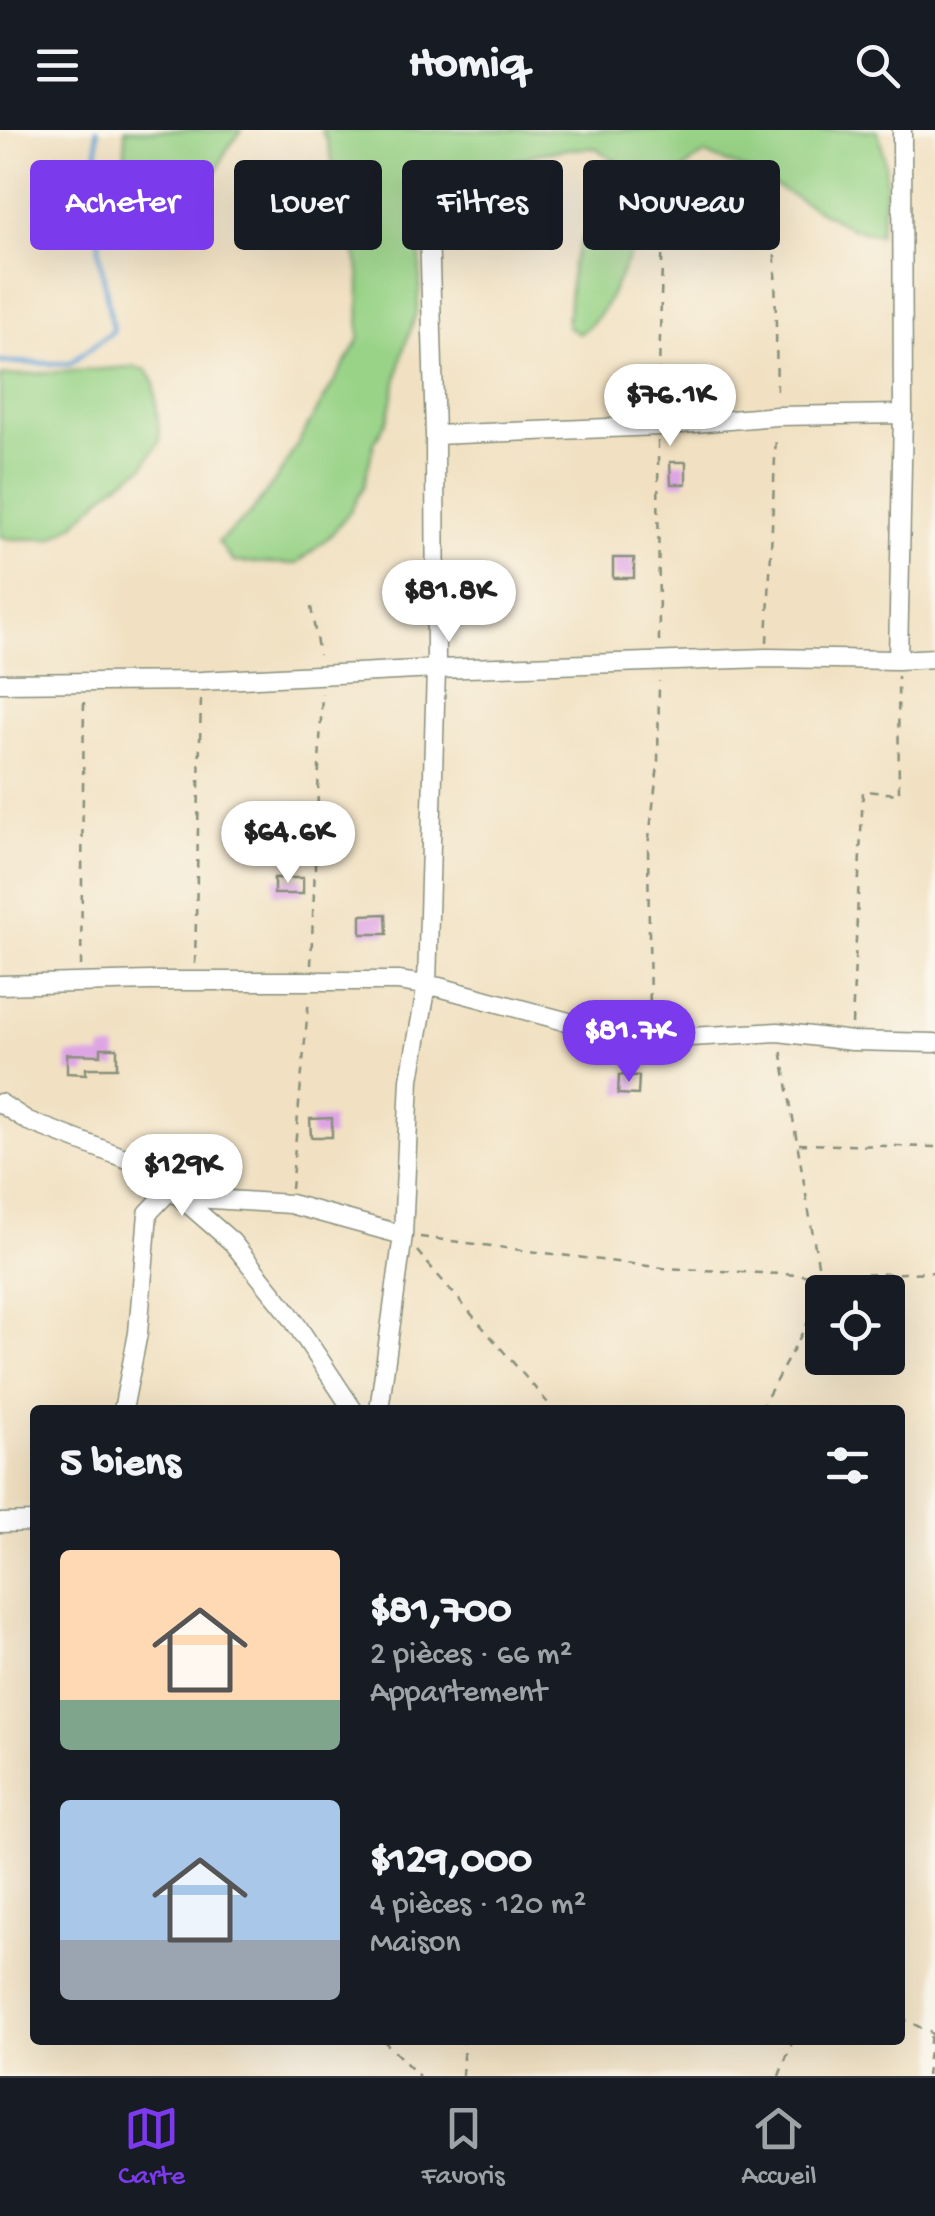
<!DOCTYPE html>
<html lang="fr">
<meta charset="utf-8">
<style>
body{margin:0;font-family:"Gochi Hand",sans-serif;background:#20242c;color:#f1f3f6;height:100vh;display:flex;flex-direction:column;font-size:38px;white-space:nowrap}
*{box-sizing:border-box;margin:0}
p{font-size:32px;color:#9ea1a6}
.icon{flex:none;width:55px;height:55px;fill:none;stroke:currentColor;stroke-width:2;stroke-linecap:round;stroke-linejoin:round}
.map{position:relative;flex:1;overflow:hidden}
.side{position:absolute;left:30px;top:1275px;width:875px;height:640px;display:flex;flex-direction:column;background:#171b24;border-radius:10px;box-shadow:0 10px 40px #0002}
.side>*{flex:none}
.top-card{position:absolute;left:30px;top:30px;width:875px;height:90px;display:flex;gap:20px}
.controls{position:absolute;left:805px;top:1145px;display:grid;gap:20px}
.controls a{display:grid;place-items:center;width:100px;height:100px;border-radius:10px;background:#171b24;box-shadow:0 10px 40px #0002;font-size:50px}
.price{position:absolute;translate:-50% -85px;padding:0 22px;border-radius:35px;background:#fff;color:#222;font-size:32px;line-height:65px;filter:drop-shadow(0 2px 5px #0008)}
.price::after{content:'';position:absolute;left:50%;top:60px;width:30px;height:22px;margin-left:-15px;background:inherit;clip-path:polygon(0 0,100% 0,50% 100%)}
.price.selected{background:#7c3aed;color:#fff}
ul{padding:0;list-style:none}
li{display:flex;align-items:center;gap:30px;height:250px;padding:0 30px}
li span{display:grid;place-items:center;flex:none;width:280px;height:200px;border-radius:10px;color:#555}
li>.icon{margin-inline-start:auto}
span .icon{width:120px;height:120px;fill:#fffc;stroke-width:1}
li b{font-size:42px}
h2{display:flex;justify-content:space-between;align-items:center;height:120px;padding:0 30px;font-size:42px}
.tag{padding:0 35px;border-radius:10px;background:#171b24;box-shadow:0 10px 40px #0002;font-size:35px;line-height:90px}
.tag.selected{background:#7c3aed;color:#fff}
header{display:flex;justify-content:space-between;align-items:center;height:130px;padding:0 30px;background:#171b24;font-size:45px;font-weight:700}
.menu{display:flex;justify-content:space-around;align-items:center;height:140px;border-top:2px solid #363941;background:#171b24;font-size:28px;color:#9ea1a6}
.menu a{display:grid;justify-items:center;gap:5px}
.menu .selected{color:#7c3aed}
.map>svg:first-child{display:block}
</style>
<header><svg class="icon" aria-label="menu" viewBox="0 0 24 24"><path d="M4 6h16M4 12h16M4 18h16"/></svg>Homiq<svg class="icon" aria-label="search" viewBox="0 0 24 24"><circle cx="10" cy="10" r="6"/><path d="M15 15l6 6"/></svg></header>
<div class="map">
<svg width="935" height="1946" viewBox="0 0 935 1946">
<rect width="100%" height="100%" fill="#fbf7ec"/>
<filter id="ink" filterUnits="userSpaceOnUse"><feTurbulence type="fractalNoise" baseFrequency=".01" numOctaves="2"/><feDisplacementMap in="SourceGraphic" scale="20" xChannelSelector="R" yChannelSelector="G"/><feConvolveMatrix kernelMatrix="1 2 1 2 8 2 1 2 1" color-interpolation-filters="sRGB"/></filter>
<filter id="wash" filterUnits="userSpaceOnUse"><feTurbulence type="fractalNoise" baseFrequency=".0048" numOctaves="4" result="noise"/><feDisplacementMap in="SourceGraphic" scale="40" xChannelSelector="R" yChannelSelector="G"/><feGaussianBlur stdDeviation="2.25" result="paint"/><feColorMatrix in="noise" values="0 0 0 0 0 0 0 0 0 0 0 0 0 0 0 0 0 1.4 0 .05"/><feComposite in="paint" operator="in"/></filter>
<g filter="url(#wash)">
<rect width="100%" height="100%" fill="#f1e1c2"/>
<!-- green -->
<path fill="#99d387" stroke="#5c885e" stroke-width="2.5" d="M125,0H242L226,21L202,74L190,83L161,88L125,55Z
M321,0H877C891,35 885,69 879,105L851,98L748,41L705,24C670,42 640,104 623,139C611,164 603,188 579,204L567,196L572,134L583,106L622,61L624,47L619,33L595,18L567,19L537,24L495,36L439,42L427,51L421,79L420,153L417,181L404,218L388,288L374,313L364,355L350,381L331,405L297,434L234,432L218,412L251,383L279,345L359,210L360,150L358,135L327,10Z
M133,237L147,240L154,252L160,310L144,336L107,362L75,394L51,409H9L0,406V246Z"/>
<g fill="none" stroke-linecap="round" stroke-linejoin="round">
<!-- stream -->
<path stroke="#62a3d5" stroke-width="5" d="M0,232L69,234L113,201L99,122L97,0"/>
</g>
<g id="blocks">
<!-- building -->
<path fill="#dea5e4" d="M670,332H686V354H671Z
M613,428H634V448H613Z
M274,748H303V764H274Z
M386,784L387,804H361V785Z
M101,918H117V938H86V944L67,943V924L101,925Z
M619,945L639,946L638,965L618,964Z
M332,988V1007H311L310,989Z"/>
</g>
</g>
<g filter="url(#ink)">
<use href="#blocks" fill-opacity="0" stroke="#888f7b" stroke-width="2.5"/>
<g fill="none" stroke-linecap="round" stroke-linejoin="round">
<!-- minor casing -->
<g stroke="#888f7b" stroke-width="21">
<path id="minor" d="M435,305L658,296L777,286L903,284
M898,530L903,284L902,0
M0,553L201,551L436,539L766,528L898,530L935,528
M0,855L150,851H398L439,857L598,900L690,907L778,902L852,911L935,913
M0,973L28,991L156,1040L171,1059L195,1068L290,1074L403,1105
M123,1280L138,1203L148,1083L171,1059L232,1112L288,1182L353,1280
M379,1280L403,1105L410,949L427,855L436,539L435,305L429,99
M0,1393L35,1392"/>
</g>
<!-- path -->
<path stroke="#888f7b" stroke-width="2.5" stroke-dasharray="8 8" stroke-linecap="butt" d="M774,61L777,267
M658,278L663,97
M658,311L659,513
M311,477L319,525
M767,512L776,305
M195,834L201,567
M311,835L322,563
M81,836L84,569
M650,887L648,716L658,635L659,551
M852,894L863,661L899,664L898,546
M799,1014L935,1017
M291,1059L309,868
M420,1107L663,1138L820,1146L935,1142
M417,1121L554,1280
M760,1280L817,1176L820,1146L781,919
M900,1887L931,1903L935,1909
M383,1910L419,1946
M462,1946L464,1910
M779,1946L793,1910
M926,1946L931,1903"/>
<!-- minor -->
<use href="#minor" stroke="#fff" stroke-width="18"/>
</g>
</g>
</svg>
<div class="controls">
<a><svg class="icon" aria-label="locate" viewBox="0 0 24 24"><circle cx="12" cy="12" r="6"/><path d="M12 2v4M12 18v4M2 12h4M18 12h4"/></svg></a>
</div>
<b class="price" style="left:670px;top:319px">$76.1K</b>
<b class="price" style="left:449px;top:515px">$81.8K</b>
<b class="price" style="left:288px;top:756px">$64.6K</b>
<b class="price selected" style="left:629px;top:955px">$81.7K</b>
<b class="price" style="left:182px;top:1089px">$129K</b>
<div class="top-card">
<a class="tag selected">Acheter</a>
<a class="tag">Louer</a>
<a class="tag">Filtres</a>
<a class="tag">Nouveau</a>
</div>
<section class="side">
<h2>5 biens<svg class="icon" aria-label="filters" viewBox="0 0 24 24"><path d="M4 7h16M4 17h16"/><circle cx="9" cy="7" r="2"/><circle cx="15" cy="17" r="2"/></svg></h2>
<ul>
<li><span style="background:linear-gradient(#ffd9b3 75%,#7fa58c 0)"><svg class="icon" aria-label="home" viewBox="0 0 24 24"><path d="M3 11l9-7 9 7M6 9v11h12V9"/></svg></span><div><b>$81,700</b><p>2 pièces · 66 m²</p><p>Appartement</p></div></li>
<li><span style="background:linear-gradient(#a9c7e8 70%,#9aa5b1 0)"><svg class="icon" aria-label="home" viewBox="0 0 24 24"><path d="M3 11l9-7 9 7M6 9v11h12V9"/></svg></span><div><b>$129,000</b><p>4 pièces · 120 m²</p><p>Maison</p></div></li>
</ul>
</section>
</div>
<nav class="menu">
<a class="selected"><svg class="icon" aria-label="map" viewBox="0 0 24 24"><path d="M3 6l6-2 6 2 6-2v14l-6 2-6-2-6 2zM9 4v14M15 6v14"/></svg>Carte</a>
<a><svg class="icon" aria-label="saved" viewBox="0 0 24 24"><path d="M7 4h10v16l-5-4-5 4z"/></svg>Favoris</a>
<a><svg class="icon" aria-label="home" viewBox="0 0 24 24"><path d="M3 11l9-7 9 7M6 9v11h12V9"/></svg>Accueil</a>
</nav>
